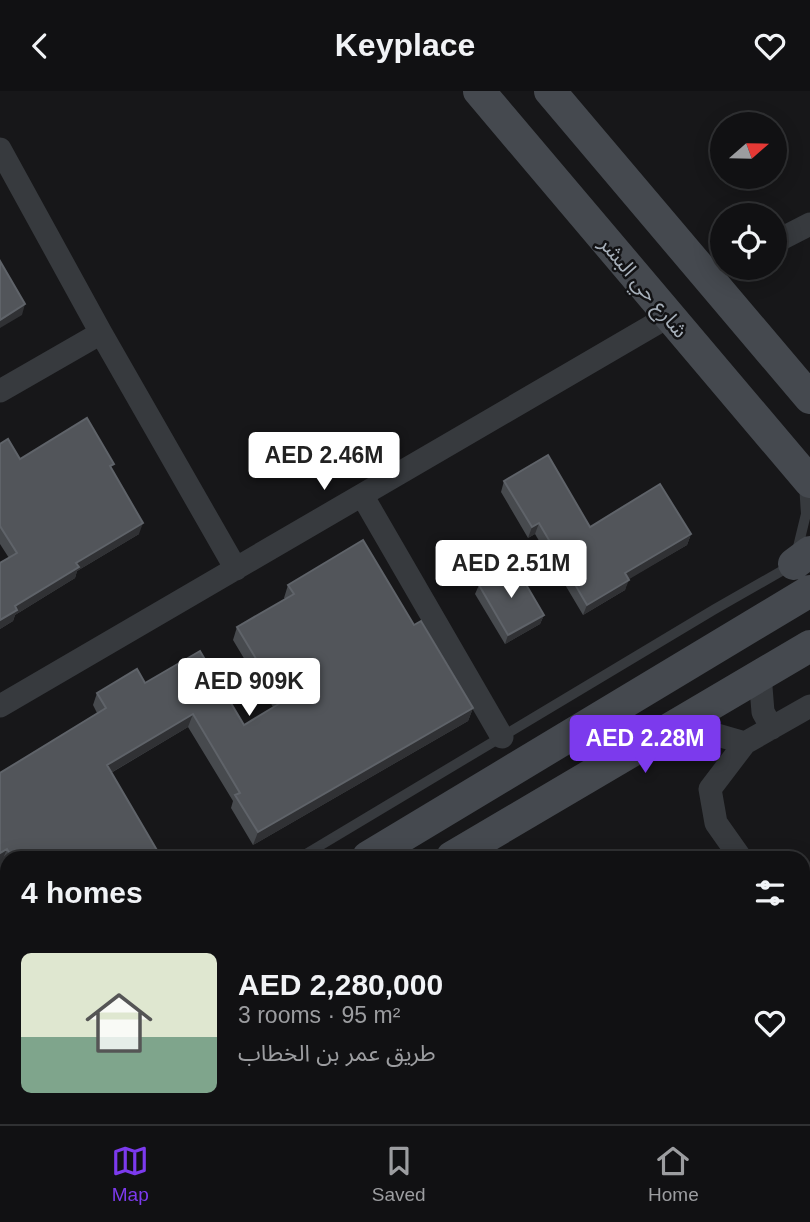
<!DOCTYPE html>
<meta charset="utf-8">
<style>
body{margin:0;font-family:Helvetica,"Noto Sans Arabic",sans-serif;background:#1a1a1c;color:#f1f3f6;height:100vh;display:flex;flex-direction:column;font-size:26px;white-space:nowrap}
*{box-sizing:border-box;margin:0}
p{font-size:23px;color:#9c9da0}
.icon{flex:none;width:38px;height:38px;fill:none;stroke:currentColor;stroke-width:2;stroke-linecap:round;stroke-linejoin:round}
.map{position:relative;flex:1;overflow:hidden}
.drawer{position:absolute;left:0px;top:760px;width:810px;height:275px;display:flex;flex-direction:column;background:#111113;border-radius:21px 21px 0 0;box-shadow:0 4px 18px #0003,0 0 0 2px #303133}
.drawer>*{flex:none}
.needle{width:46px;rotate:70deg}
.tools{position:absolute;left:710px;top:21px;display:grid;gap:14px}
.tools a{display:grid;place-items:center;width:77px;height:77px;border-radius:50%;background:#111113;box-shadow:0 4px 18px #0003,0 0 0 2px #303133;font-size:35px}
.price{position:absolute;translate:-50% -60px;padding:0 16px;border-radius:7px;background:#fff;color:#222;font-size:23px;line-height:46px;filter:drop-shadow(0 2px 4px #0008)}
.price::after{content:'';position:absolute;left:50%;top:42px;width:21px;height:16px;margin-left:-10px;background:inherit;clip-path:polygon(0 0,100% 0,50% 100%)}
.price.current{background:#7c3aed;color:#fff}
ul{padding:0;list-style:none}
li{display:flex;align-items:center;gap:21px;height:175px;padding:0 21px}
li span{display:grid;place-items:center;flex:none;width:196px;height:140px;border-radius:10px;color:#555}
li>.icon{margin-inline-start:auto}
span .icon{width:84px;height:84px;fill:#fffc;stroke-width:1}
li b{font-size:30px}
h2{display:flex;justify-content:space-between;align-items:center;height:84px;padding:0 21px;font-size:30px}
header{display:flex;justify-content:space-between;align-items:center;height:91px;padding:0 21px;background:#111113;font-size:32px;font-weight:700}
.dock{display:flex;justify-content:space-around;align-items:center;height:98px;border-top:2px solid #303133;background:#111113;font-size:19px;color:#9c9da0}
.dock a{display:grid;justify-items:center;gap:4px}
.dock .current{color:#7c3aed}
.map>svg:first-child{display:block}
</style>
<header><svg class="icon" aria-label="back" viewBox="0 0 24 24"><path d="M15 5l-7 7 7 7"/></svg>Keyplace<svg class="icon" aria-label="heart" viewBox="0 0 24 24"><path d="M12 20l-8-8c-3-5 5-10 8-4 3-6 11-1 8 4z"/></svg></header>
<div class="map">
<svg width="810" height="1033" viewBox="0 0 810 1033">
<rect width="100%" height="100%" fill="#171719"/>
<g fill="none" stroke-linecap="round" stroke-linejoin="round">
<!-- lane -->
<path stroke="#373a3e" stroke-width="10" d="M797,460L806,423L804,393
M301,766L715,518L792,474
M0,946L7,942
M61,1033L68,1027
M119,1033L129,1027"/>
<!-- street -->
<path stroke="#373a3e" stroke-width="23" d="M0,58L101,242L236,478
M775,151L810,133
M0,300L101,242
M362,404L502,646
M760,584L763,621L772,637
M0,615L669,225
M670,639L707,641L745,652
M740,766L716,732L710,698L745,652L810,615
M803,843L810,851
M313,1027L318,1033"/>
<!-- secondary -->
<path stroke="#45494f" stroke-width="32" d="M479,0L810,391
M550,0L810,307
M794,473L810,461
M368,766L810,500
M452,766L810,555
M0,985L7,981
M603,1027L608,1033
M682,1027L687,1033
M12,1033L21,1027"/>
</g>
<!-- wall -->
<path fill="#474a4e" d="M0,353L20,368L112,379L139,443L77,480L75,487L15,524L13,530L0,538V472L9,467L0,453Z
M504,390L590,436L691,443L687,454L628,488L625,499L583,524L535,443L528,447L501,401Z
M288,494L414,534L473,617L468,630L253,754L231,717L233,710L188,636L111,682L161,766H7V778L2,770L0,772V682L97,622L93,614L97,602L145,592L244,634L273,616L233,549L237,536L285,508L284,507Z
M479,494L544,524L540,533L505,553L475,503Z"/>
<!-- shaded-wall -->
<path fill="#303134" d="M25,213L22,224L0,237V229Z
M143,432L139,443L77,480L75,487L15,524L13,530L0,538V529L15,515L76,472Z
M539,432L535,443L528,447L532,436Z
M691,443L687,454L621,493L625,482Z
M629,489L625,499L583,524L587,514Z
M544,524L540,533L505,553L508,544Z
M473,617L468,630L253,754L258,741Z
M193,623L188,636L102,687L107,674Z
M7,758L2,770L0,772V762Z"/>
<!-- building -->
<path fill="#52555a" stroke="#5f6369" stroke-width="2" d="M0,170L25,213L0,229Z
M87,327L114,373L110,375L143,432L76,472L79,476L15,515L17,519L0,529V472L17,462L0,435V353L8,348L20,368Z
M548,364L590,436L660,393L691,443L625,482L629,489L587,514L539,432L532,436L504,390Z
M363,449L414,534L421,530L473,617L258,741L235,704L240,702L193,623L107,674L161,766H12L7,758L0,762V682L106,617L97,602L137,578L145,592L200,560L244,634L282,611L237,536L294,503L288,494Z
M514,473L544,524L508,544L479,494Z"/>
<g text-anchor="middle" dominant-baseline="central" stroke-width="5" stroke-linejoin="round" paint-order="stroke">
<!-- street labels -->
<g font-size="21" fill="#a7b0ba" stroke="#121214">
<text transform="translate(644 196) rotate(50)">شارع حي البشر</text>
</g>
</g>
</svg>
<div class="tools">
<a><svg class="needle" viewBox="-14 -14 28 28"><path d="M0-13l5 13h-10z" fill="#e53935"/><path d="M0 13l5-13h-10z" fill="#9c9da0"/></svg></a>
<a><svg class="icon" aria-label="locate" viewBox="0 0 24 24"><circle cx="12" cy="12" r="6"/><path d="M12 2v4M12 18v4M2 12h4M18 12h4"/></svg></a>
</div>
<b class="price" style="left:324px;top:401px">AED 2.46M</b>
<b class="price" style="left:511px;top:509px">AED 2.51M</b>
<b class="price" style="left:249px;top:627px">AED 909K</b>
<b class="price current" style="left:645px;top:684px">AED 2.28M</b>
<section class="drawer">
<h2>4 homes<svg class="icon" aria-label="filters" viewBox="0 0 24 24"><path d="M4 7h16M4 17h16"/><circle cx="9" cy="7" r="2"/><circle cx="15" cy="17" r="2"/></svg></h2>
<ul>
<li><span style="background:linear-gradient(#dfe7d0 60%,#7fa58c 0)"><svg class="icon" aria-label="home" viewBox="0 0 24 24"><path d="M3 11l9-7 9 7M6 9v11h12V9"/></svg></span><div><b>AED 2,280,000</b><p>3 rooms · 95 m²</p><p>طريق عمر بن الخطاب</p></div><svg class="icon" aria-label="heart" viewBox="0 0 24 24"><path d="M12 20l-8-8c-3-5 5-10 8-4 3-6 11-1 8 4z"/></svg></li>
</ul>
</section>
</div>
<nav class="dock">
<a class="current"><svg class="icon" aria-label="map" viewBox="0 0 24 24"><path d="M3 6l6-2 6 2 6-2v14l-6 2-6-2-6 2zM9 4v14M15 6v14"/></svg>Map</a>
<a><svg class="icon" aria-label="saved" viewBox="0 0 24 24"><path d="M7 4h10v16l-5-4-5 4z"/></svg>Saved</a>
<a><svg class="icon" aria-label="home" viewBox="0 0 24 24"><path d="M3 11l9-7 9 7M6 9v11h12V9"/></svg>Home</a>
</nav>
